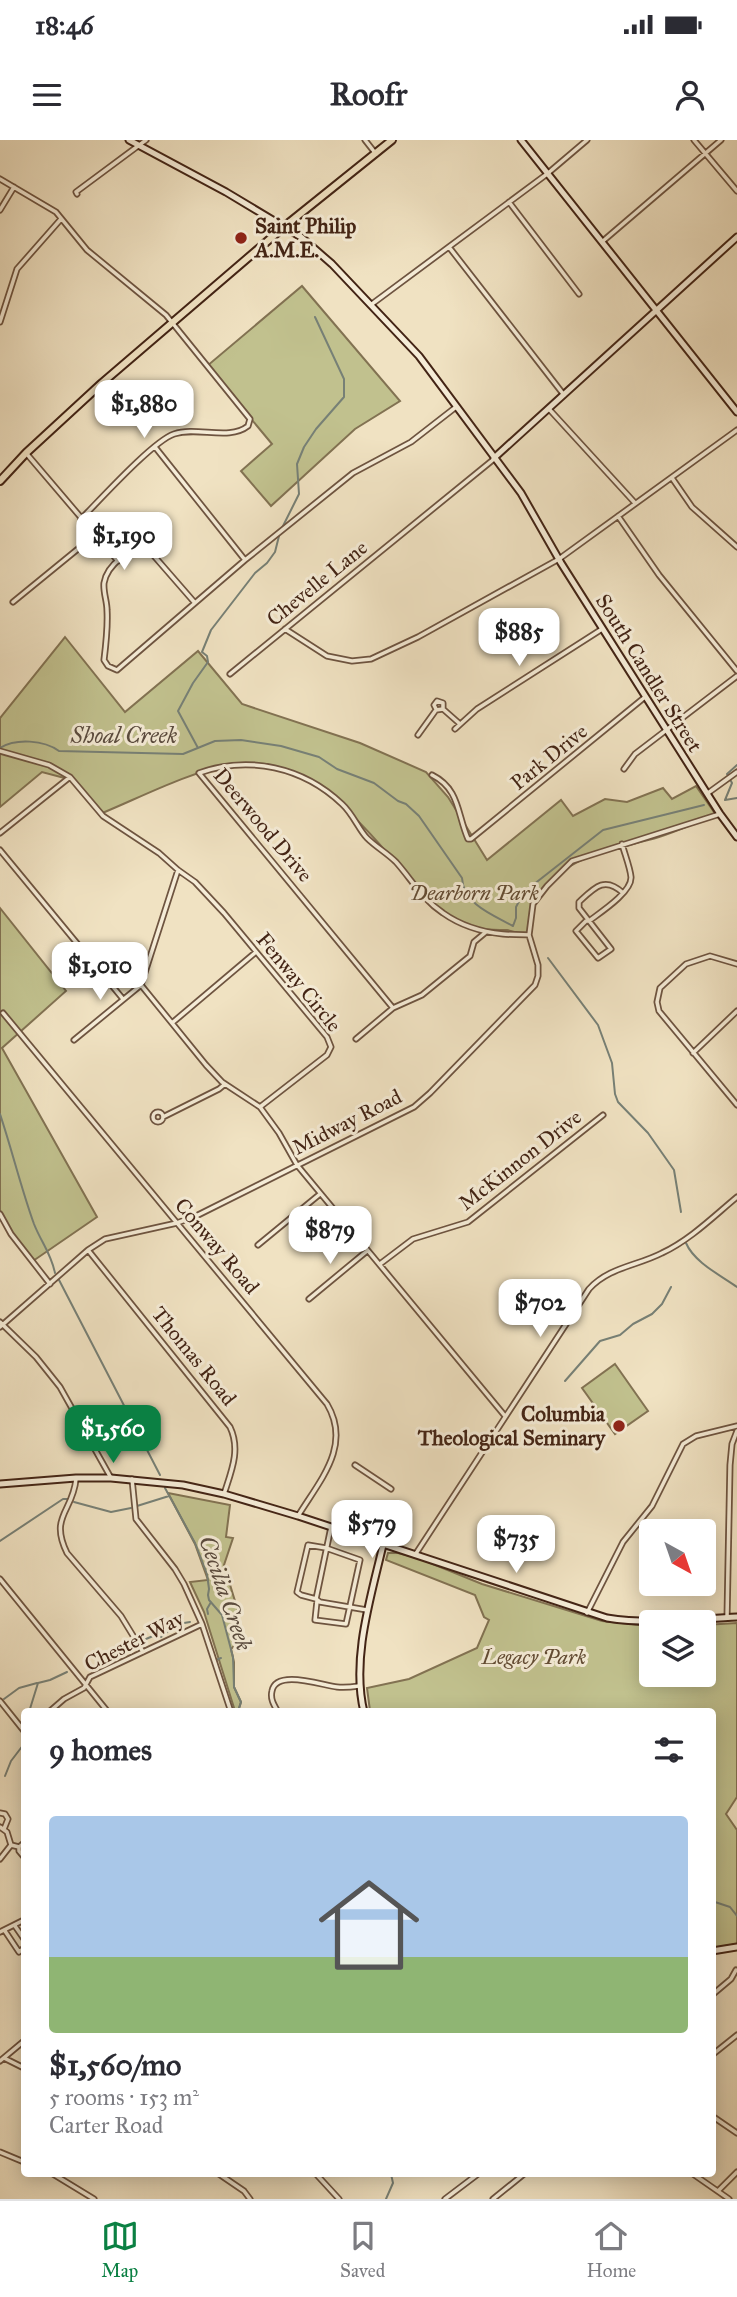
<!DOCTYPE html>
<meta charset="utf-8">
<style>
body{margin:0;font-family:"IM FELL Great Primer",serif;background:#f7f7f7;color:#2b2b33;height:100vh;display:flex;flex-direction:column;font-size:26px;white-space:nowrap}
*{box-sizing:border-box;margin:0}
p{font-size:23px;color:#7c7c81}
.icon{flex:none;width:38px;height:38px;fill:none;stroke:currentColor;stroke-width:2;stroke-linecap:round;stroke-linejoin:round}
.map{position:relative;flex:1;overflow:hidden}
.panel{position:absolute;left:21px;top:1568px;width:695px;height:469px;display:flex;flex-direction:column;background:#fff;border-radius:7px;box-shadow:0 4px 18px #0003}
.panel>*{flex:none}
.needle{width:46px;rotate:140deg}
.fabs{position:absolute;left:639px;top:1379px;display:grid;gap:14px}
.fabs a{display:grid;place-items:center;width:77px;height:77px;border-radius:7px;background:#fff;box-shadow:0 4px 18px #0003;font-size:35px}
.price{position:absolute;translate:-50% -60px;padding:0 16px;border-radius:14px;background:#fff;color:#222;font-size:23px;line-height:46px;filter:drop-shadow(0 2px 4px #0008)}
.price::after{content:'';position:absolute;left:50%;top:42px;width:21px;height:16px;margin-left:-10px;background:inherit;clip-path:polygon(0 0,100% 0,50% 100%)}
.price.current{background:#0b8043;color:#fff}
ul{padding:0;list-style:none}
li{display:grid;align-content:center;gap:14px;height:371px;padding:0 28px}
li span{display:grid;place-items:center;height:217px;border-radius:7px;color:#555}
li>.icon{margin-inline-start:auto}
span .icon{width:126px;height:126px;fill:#fffc;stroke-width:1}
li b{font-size:30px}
h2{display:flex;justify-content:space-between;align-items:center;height:84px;padding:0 28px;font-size:30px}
.status{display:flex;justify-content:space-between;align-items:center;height:49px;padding:0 35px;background:#fff;direction:ltr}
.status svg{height:19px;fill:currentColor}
header{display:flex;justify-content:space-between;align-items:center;height:91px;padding:0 28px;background:#fff;font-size:32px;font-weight:800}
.tab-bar{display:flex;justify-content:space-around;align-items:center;height:98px;border-top:2px solid #e1e1e2;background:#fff;font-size:19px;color:#7c7c81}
.tab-bar a{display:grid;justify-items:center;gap:4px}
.tab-bar .current{color:#0b8043}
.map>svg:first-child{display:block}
</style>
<div class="status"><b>18:46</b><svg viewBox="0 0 49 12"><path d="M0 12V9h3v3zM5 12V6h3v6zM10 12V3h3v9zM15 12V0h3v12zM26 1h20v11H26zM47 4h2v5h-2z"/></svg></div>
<header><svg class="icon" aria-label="menu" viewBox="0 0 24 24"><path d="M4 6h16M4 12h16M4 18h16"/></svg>Roofr<svg class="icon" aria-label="person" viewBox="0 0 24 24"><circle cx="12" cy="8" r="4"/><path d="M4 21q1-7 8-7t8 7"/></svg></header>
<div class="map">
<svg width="737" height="2059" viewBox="0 0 737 2059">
<rect width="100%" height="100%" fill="#f0e2c2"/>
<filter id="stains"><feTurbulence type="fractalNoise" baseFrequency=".00286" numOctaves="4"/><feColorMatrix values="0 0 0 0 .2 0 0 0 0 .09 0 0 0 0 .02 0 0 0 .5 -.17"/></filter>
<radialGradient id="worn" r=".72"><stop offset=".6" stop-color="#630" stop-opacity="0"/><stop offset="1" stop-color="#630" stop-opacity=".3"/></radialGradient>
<!-- green -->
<path fill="#c1c18e" stroke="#827252" stroke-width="2" d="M302,146L400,261L355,289L271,366L241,331L272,304L207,226Z
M65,497L125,572L198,511L242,564L360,603L426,632L448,657L487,720L561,660L573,676L605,659L627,662L663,648L672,659L696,646L716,675C697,682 678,691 659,697C612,711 559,715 534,764C529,773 529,786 527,796C521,794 513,791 507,790C492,790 474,790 460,784C427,770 410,740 388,714C349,668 296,614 229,625C189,632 139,658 100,674L72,640L42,632L0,667V578Z
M0,768L66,851L2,908L97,1077L33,1121L3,1083L0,1075Z
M615,1224L648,1271L615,1294L582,1248Z
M168,1353L230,1365L226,1397L233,1398L224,1425L238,1471L230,1478L234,1489L235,1505L231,1509L234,1522V1547L241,1562L238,1571H235L204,1472L190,1442L208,1440L195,1404Z
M388,1413H398L418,1418L482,1444L602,1481L651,1486V1535H704V1485L737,1483V1657L726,1674L737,1690V1804L712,1808V1572L370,1571L367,1548L409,1539L477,1508L489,1480L484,1477L475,1455L386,1420Z"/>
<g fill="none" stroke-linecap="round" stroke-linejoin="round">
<!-- stream -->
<path stroke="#778076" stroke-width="2" d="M281,390L299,354L297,324L304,307L316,289L344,257V239L315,177
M0,608C16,598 44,600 59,611L183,614L215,601L241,600L281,606L319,617L337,629L374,643L398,661L406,664L419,676L462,738C463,764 493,775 513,786L516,778V767L524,752L603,690L704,665
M198,608L178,571L193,543L208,522L207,516L202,512L211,490L255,433L267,423L275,412L279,396
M725,660L732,643L727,634L737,625
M725,660L737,658
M548,818L598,885L612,923L615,954L618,962L648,993L674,1030L681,1072
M0,974C12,1010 21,1048 34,1084C41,1102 51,1113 55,1133
M686,1103C694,1122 720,1135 737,1147
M58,1138L160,1335
M565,1241L600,1201L620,1195L633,1184L652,1174L662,1164L671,1147
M165,1348L195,1403L207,1434L209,1449L208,1455L209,1460L222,1475L233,1517L234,1547L241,1562L238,1572
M74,1362L111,1372L131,1368
M137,1366L169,1356
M0,1401L63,1359H68
M208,1474L207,1469L211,1462
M146,1499L153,1496L161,1497L170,1490H174L178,1484L190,1482
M216,1520L221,1518
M4,1559L19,1548L37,1543
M29,1572L38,1543L50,1540L67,1532
M24,1582V1581
M5,1636L11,1621L24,1604
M712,1761L730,1767L737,1776
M386,2059L393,2043L391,2034"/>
<!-- street casing -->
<g stroke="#6e5440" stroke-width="7">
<path id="street" d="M365,0L376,14
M694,0L737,51
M0,39L56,72L87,110L166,175L250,279L248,286C229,301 197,286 174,294C153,301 99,361 81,379
M77,54L76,52L146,0
M509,62L579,154
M0,70L14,47
M603,101L721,0
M449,107L564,255
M372,164L547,34L587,0
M0,182L17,129L61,79
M549,269L635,363
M155,307L245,420
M26,313L118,421
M672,338L692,367L737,407
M618,376L659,435L737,531
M13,462L95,395
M195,463L148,409C131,406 107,425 104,443C103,452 107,461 107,470C108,487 106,504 104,520L108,526L117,530L245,420L353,333L411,302L456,267
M285,489L327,516L352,521L371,519L418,497L559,419L737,290
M230,534L494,319
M436,569L434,565L437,561L443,563V569
M455,589L477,569L602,489
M418,595L436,570L443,569L460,584
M0,611L49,625L70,637L103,676L159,713L178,730L195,742L224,773L327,897L331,907L327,915L260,967
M624,629L635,614L737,536
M432,635C460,649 457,674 468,699H471L645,557
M708,653L737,632
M0,693L70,637
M622,704C625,715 630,727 631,737C632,752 601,772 589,781H586L576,791L598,818L611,809L579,768V762C595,747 605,736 623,753
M0,710L123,859
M737,824L710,816L686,824L660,848L657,862L659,871L737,965
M141,845L206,925L222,942L260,967L279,993L297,1025L505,1276
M141,845L178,730
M393,868L199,633C249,615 303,627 342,664C353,674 359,690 367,698C376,707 387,713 396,722C412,740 422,759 443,773C460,785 482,792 503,794C511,795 520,794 529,795
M3,873L327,1264C352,1306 320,1340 298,1376
M172,883L256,812
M356,899L393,868L422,855L470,816L474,802L486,792
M74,900L141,845
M693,913L737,871
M153 977a5 5 0 1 1 10 0a5 5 0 1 1-10 0Z
M163,977L219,949L225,944
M0,1074L11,1094L50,1144
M258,1105L320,1054
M88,1110L230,1287C241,1310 231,1332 224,1354
M380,1124L413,1099L468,1082L603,975
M309,1159L367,1111
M0,1182L36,1217L60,1247L111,1338
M0,1187L88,1110L105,1099L177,1083L198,1075L414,967L430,953L535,845L538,836V825L529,795L533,764L547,746L572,721L720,674
M355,1325L391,1349
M76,1339C73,1372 49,1376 67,1413L121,1476L143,1512
M132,1339L136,1379L175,1429L184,1444L202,1484L231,1572
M331,1387L316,1459L320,1462L367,1470
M415,1415L589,1149C609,1127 637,1126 662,1113C690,1100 714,1076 737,1057
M0,1439L108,1572
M316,1459L301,1455L297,1452L308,1405L326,1408L360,1420L346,1484L315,1480L317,1461
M587,1473L623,1402L652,1366L683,1304L696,1296L737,1286
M727,1478L730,1325L732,1304L737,1291
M0,1561L24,1591
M49,1572L64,1559L84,1548L90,1537L202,1484
M278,1572C274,1565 270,1559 272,1551C276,1529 321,1545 337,1547C345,1548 352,1547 359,1546
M0,1673L5,1674L8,1679L4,1689
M0,1687L7,1692L11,1705
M19,1707V1711L24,1717
M0,1719L11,1705L19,1707L24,1703
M15,1786L24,1799
M5,1791L19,1812L24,1808
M0,1792L24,1780
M712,1855L731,1839L736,1830
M712,1915L737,1895
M4,1918L24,1928
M0,1921L24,1901
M712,1976L737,1993
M0,2012L24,2022
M53,2034L94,2059
M219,2034L244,2051L250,2059
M316,2034L339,2059
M693,2034L729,2059
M719,2050L737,2032
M445,2059L478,2034
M493,2059L524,2034"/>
</g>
<!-- secondary casing -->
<g stroke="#432415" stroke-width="9">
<path id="secondary" d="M129,0L226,52L301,97L332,124L419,216L521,353L561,423L720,674L737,697
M521,0L737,272
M494,318L737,97
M0,1344L76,1338H111L183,1345L224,1354L298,1376L607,1478C650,1485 694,1479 737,1477
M364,1572C351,1519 371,1457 383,1405
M712,1811L737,1807"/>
</g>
<!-- primary casing -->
<g stroke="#432415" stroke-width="10">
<path id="primary" d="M0,341L26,313L102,243L285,86L392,0"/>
</g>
<!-- street -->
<use href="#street" stroke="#f5ecd7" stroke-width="3.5"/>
<!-- secondary -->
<use href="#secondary" stroke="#f5ecd7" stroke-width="5"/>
<!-- primary -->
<use href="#primary" stroke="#f0e2c2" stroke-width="6"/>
</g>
<!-- markers -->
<g fill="#8f2418" stroke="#f5ecd7" stroke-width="2.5">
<circle cx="241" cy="98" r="7"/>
<circle cx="619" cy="1286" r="7"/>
</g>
<g text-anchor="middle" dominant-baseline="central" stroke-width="6" stroke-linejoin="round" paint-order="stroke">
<!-- poi labels -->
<g font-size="21" font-weight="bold" fill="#432415" stroke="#f5ecd7" text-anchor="start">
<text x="255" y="86">Saint Philip<tspan x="255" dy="24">A.M.E.</tspan></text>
<text x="605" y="1274" text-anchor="end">Columbia<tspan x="605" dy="24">Theological Seminary</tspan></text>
</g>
<!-- street labels -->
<g font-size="21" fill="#432415" stroke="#f5ecd7">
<text transform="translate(317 443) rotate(-39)">Chevelle Lane</text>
<text transform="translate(649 533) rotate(58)">South Candler Street</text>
<text transform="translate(549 617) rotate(-39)">Park Drive</text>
<text transform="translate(263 685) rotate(50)">Deerwood Drive</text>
<text transform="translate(299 842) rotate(51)">Fenway Circle</text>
<text transform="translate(347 982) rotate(-27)">Midway Road</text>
<text transform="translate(520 1020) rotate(-38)">McKinnon Drive</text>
<text transform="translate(217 1106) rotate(50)">Conway Road</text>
<text transform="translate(194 1216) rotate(51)">Thomas Road</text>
<text transform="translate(134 1501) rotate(-27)">Chester Way</text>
</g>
<!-- park labels -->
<g font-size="21" font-style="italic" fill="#624b33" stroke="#f5ecd7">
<text x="474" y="753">Dearborn Park</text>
<text x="534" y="1517">Legacy Park</text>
</g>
<!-- water labels -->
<g font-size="23" font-style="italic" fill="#594a3e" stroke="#f5ecd7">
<text x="124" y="595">Shoal Creek</text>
<text transform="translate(226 1453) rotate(71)">Cecilia Creek</text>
</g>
</g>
<rect width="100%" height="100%" filter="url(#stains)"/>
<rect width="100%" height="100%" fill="url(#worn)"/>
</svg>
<div class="fabs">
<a><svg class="needle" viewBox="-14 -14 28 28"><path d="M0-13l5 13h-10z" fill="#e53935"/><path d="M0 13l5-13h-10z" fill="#7c7c81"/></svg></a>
<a><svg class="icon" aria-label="layers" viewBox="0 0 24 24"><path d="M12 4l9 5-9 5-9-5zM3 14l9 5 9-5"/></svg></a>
</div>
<b class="price" style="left:144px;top:300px">$1,880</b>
<b class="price" style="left:124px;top:432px">$1,190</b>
<b class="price" style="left:519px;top:528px">$885</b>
<b class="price" style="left:100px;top:862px">$1,010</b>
<b class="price" style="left:330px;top:1126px">$879</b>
<b class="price" style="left:540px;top:1199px">$702</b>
<b class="price current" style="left:113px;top:1325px">$1,560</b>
<b class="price" style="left:372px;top:1420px">$579</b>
<b class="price" style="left:516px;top:1435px">$735</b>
<section class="panel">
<h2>9 homes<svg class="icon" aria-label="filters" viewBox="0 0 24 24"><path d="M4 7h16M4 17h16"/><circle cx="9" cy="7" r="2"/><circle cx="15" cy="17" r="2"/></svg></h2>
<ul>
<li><span style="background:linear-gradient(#a9c7e8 65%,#8fb573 0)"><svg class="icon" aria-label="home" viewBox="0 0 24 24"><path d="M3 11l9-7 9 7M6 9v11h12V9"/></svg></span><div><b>$1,560/mo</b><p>5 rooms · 153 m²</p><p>Carter Road</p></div></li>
</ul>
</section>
</div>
<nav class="tab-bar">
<a class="current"><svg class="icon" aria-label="map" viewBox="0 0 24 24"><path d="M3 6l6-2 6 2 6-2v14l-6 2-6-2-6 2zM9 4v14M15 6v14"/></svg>Map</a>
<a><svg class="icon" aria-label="saved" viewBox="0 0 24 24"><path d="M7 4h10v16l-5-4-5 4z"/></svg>Saved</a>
<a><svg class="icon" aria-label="home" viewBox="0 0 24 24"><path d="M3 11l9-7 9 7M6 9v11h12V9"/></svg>Home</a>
</nav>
